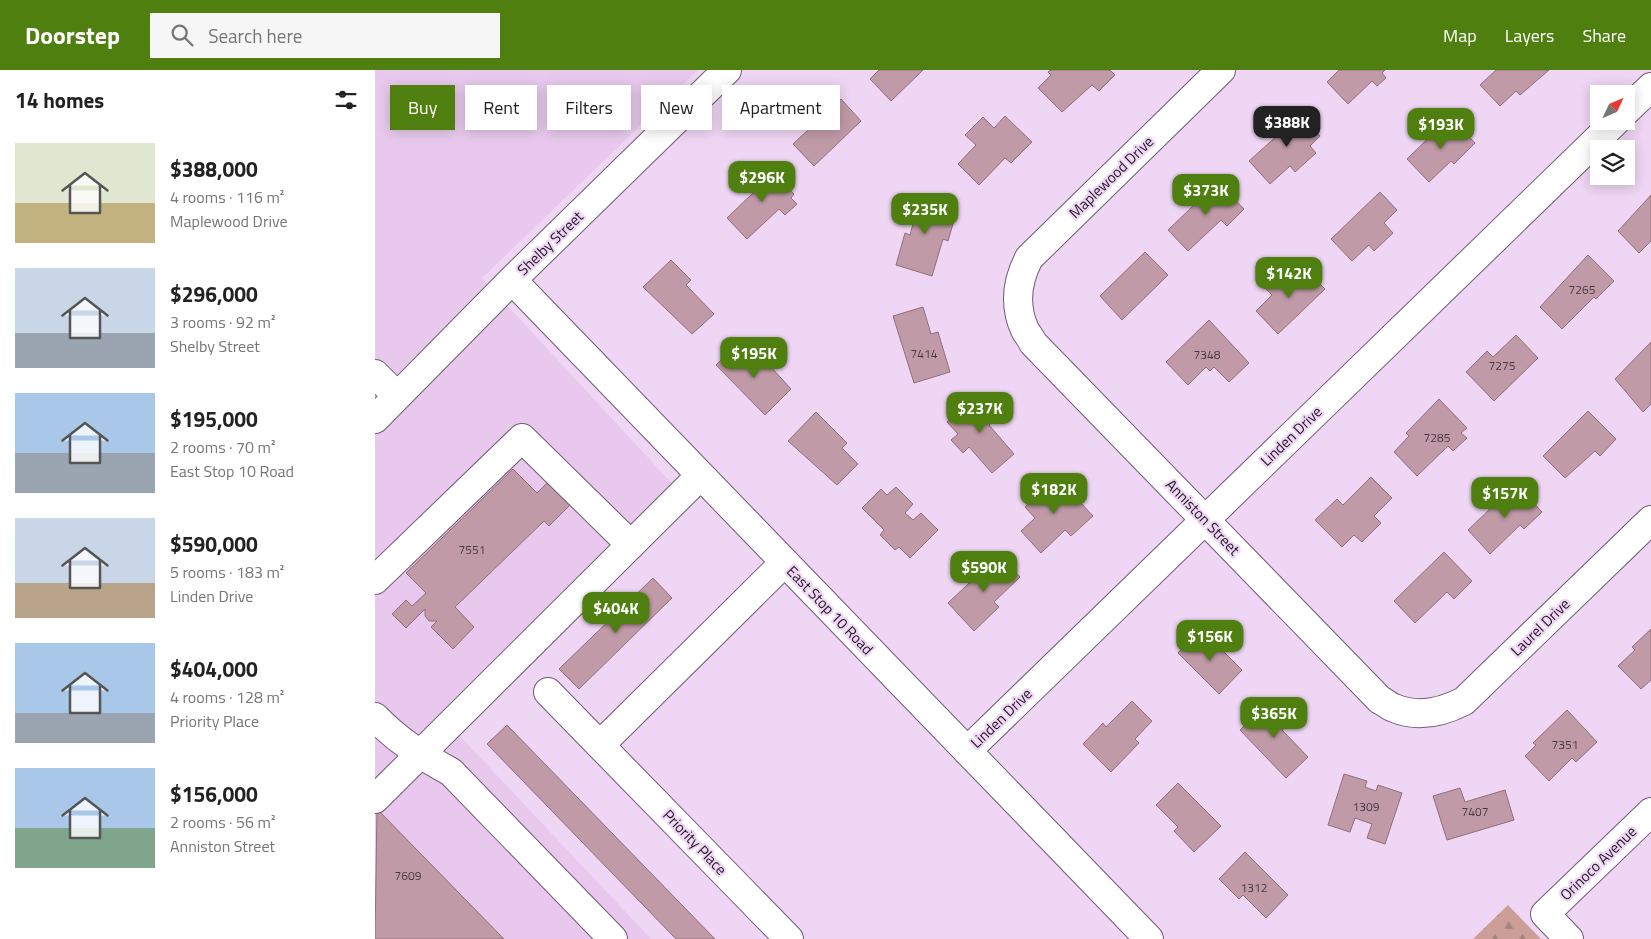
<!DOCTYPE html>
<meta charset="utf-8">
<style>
body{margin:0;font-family:"Titillium Web",sans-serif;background:#f6f6f6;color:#222;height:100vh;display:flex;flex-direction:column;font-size:19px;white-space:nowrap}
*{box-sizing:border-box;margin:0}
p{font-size:16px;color:#767676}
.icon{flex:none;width:28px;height:28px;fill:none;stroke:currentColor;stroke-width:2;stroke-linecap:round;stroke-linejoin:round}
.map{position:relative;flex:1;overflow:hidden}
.drawer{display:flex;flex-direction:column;background:#fff;width:375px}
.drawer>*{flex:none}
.banner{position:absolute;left:15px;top:15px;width:475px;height:45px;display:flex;gap:10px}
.needle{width:32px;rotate:46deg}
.controls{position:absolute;left:1215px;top:15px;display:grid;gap:10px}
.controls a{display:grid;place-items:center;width:45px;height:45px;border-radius:0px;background:#fff;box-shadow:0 2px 12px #0003;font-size:25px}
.price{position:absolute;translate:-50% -42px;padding:0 11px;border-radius:10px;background:#4e7f0f;color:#fff;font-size:16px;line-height:32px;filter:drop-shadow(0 1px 2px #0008)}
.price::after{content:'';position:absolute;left:50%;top:30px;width:15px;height:11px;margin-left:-8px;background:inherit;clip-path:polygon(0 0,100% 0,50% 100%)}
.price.current{background:#222;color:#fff}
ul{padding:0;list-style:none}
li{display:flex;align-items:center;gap:15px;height:125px;padding:0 15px}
li span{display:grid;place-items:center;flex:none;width:140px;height:100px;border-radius:0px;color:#555}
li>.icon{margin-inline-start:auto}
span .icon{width:60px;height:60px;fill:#fffc;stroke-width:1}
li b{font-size:21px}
h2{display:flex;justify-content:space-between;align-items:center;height:60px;padding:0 15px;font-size:21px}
.tag{padding:0 18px;border-radius:0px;background:#fff;box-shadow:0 2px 12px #0003;font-size:18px;line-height:45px}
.tag.current{background:#4e7f0f;color:#fff}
header{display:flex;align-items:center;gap:30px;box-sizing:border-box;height:70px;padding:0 25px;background:#4e7f0f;color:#fff}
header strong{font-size:24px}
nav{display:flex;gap:28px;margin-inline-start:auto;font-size:18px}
.search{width:350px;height:45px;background:#f6f6f6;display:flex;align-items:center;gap:12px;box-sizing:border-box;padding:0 18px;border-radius:0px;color:#767676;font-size:19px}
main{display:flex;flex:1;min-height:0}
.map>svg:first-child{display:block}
</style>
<header>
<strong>Doorstep</strong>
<div class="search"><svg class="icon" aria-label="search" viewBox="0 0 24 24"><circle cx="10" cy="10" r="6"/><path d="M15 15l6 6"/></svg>Search here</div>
<nav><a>Map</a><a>Layers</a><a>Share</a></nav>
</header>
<main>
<section class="drawer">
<h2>14 homes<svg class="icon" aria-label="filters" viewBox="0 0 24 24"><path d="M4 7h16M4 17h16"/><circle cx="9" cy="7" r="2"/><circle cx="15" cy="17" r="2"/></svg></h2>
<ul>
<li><span style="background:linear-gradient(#dfe7d0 60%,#c2b280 0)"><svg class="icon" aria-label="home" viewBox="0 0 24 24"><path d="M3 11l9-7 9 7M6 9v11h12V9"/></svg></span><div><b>$388,000</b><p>4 rooms · 116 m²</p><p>Maplewood Drive</p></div></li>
<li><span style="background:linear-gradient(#c9d6e8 65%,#9aa5b1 0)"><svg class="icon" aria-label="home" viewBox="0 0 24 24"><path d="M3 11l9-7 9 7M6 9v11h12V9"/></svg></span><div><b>$296,000</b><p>3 rooms · 92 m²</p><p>Shelby Street</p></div></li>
<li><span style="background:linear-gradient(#a9c7e8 60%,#9aa5b1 0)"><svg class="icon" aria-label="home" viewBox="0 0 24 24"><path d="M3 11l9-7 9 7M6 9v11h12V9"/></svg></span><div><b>$195,000</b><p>2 rooms · 70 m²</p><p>East Stop 10 Road</p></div></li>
<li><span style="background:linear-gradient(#c9d6e8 65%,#b9a48a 0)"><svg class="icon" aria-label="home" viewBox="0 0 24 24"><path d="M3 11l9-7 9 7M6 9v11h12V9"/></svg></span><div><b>$590,000</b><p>5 rooms · 183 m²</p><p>Linden Drive</p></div></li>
<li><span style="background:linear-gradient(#a9c7e8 70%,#9aa5b1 0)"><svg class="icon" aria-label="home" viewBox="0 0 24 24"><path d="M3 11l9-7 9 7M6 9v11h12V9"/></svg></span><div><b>$404,000</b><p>4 rooms · 128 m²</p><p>Priority Place</p></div></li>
<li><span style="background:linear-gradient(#a9c7e8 60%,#7fa58c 0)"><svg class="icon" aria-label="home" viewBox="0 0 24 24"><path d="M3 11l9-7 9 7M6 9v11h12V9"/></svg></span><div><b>$156,000</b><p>2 rooms · 56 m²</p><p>Anniston Street</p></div></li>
</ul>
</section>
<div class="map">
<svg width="1276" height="869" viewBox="0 0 1276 869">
<defs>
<pattern id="forest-firs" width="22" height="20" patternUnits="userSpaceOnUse" patternTransform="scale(1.25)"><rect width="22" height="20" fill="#cb9f97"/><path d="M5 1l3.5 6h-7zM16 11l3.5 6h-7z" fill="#a4817b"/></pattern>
</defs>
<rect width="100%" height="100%" fill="#efd6f4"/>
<!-- built -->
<path fill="#e8c9ed" d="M0,0H323L107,208L315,433L83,664L276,869H0Z"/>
<!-- forest -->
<path fill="url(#forest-firs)" d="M1133,835L1166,869H1098Z"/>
<!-- building -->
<path fill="#c09aa7" stroke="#926e7b" d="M504,0H548L516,31L495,9Z
M675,0H735L740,5L724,21L717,15L687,42L663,18L676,5L673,2Z
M964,0H1010L1007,3L1011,8L1002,16L997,11L973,34L952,12Z
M1121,0H1174L1145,25L1141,21L1125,36L1105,15Z
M466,29L486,51L439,96L418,74Z
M920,38L945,66L935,76L941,83L920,102L915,96L895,114L874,91L903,65L898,59Z
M630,46L657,72L636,93L630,88L604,115L583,94L601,75L590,65L608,47L619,58Z
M1075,47L1100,73L1079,94L1076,91L1054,112L1032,89Z
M393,97L419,124L416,128L422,134L410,145L404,139L372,169L352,148L378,123L373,117Z
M843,112L869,139L852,156L846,150L813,181L793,160Z
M1005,122L1022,140L1009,153L1018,163L999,181L994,175L977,191L956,169Z
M1276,125V171L1264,183L1243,161Z
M535,129L545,132V129L582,140L573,171L568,169L557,206L521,195L530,163L535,165L538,154L529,152Z
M770,182L793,205L747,250L725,226Z
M1213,185L1239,211L1221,229L1219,227L1187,259L1165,237Z
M296,190L316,210L311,215L339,244L317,264L268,217Z
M927,196L950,219L903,264L881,241L897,225L891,219L902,209L908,215Z
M548,237L556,264L563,262L575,302L539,313L518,246Z
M834,250L874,293L854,312L839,297L835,301L831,297L813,315L791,292Z
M1141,265L1163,288L1119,331L1091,302L1112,281L1118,287Z
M1276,272V334L1268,342L1240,309Z
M362,274L377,290L384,284L416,319L390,345L341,295Z
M603,325L623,347L614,355L639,384L617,403L594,377L588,383L576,370L583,364L572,352Z
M1064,329L1092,358L1086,363L1092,368L1078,381L1073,376L1042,406L1019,382L1034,366L1031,363Z
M1213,341L1241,369L1225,386L1220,381L1190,408L1168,386Z
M441,342L472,373L467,378L483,394L462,415L413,371Z
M138,399L162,423L173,412L195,435L174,456L169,451L80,537L99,557L78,579L56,557L62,551H54L50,546V539L31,558L17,544L31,530L37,536L51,523L31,503Z
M682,407L718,446L696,466L690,460L666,483L646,461L660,448L650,437Z
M996,407L1017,428L999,446L1006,453L987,472L979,465L967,477L940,450L962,429L968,435Z
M1141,414L1167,442L1149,459L1145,455L1115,484L1093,460Z
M521,417L538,434L530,443L538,450L546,443L563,460L535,488L524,477L520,480L505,465L509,460L487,438L506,419L512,425Z
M1069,482L1097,511L1079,529L1072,522L1040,553L1019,531Z
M624,485L645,507L619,532L624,537L599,561L573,533Z
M278,508L297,528L204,619L184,599Z
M1276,559V610L1266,619L1243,596L1260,580L1257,577Z
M827,560L867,600L844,624L803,583Z
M757,631L777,651L760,669L764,673L736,702L708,674L728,653L731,657Z
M895,631L916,652L907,660L933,687L911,708L865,660Z
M1192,640L1222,672L1201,692L1197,688L1174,711L1150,686L1161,675L1158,673Z
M132,655L340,869H301L112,674Z
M969,704L992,711L990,717L1001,721L1003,715L1027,723L1010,774L992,768L997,754L980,748L975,762L953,755Z
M803,713L846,756L819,782L799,761L803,757L781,735Z
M1085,718L1090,732L1130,720L1139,750L1072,770L1058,726Z
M2,739L129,869H0Z
M870,782L913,825L891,848L868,825L864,829L844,809Z"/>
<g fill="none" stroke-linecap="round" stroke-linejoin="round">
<!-- minor casing -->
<g stroke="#705a74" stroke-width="30">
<path id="minor" d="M846,0L654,188C642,211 639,236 650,260C652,264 656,268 658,273L1005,630C1010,632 1013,636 1019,638C1043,648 1066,643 1089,631L1276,450
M1251,41L1276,17
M137,210L774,869
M0,304L22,326
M0,349L137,210L352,0
M0,510L147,368L256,475
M173,622L414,869
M0,647C23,671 47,686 76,702L238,869
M225,675L409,493
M592,681L1241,51
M0,729L325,406
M1194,869L1170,844L1276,742"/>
</g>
<!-- minor -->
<use href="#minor" stroke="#fff" stroke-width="28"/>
</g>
<g text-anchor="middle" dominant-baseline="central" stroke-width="4.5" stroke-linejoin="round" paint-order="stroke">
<!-- number labels -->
<g font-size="12" fill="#483843">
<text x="1207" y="219">7265</text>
<text x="549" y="283">7414</text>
<text x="832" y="284">7348</text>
<text x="1127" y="295">7275</text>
<text x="1062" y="367">7285</text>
<text x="97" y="479">7551</text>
<text x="1190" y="674">7351</text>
<text x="991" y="736">1309</text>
<text x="1100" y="741">7407</text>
<text x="33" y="805">7609</text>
<text x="879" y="817">1312</text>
</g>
<!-- street labels -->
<g font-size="15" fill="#201722" stroke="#efd6f4">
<text transform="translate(736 107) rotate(-44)">Maplewood Drive</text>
<text transform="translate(175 173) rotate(-44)">Shelby Street</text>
<text transform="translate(916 366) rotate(-44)">Linden Drive</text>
<text transform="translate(828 447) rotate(46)">Anniston Street</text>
<text transform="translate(455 540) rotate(46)">East Stop 10 Road</text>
<text transform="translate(1165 557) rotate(-44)">Laurel Drive</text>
<text transform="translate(626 648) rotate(-44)">Linden Drive</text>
<text transform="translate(320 772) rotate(46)">Priority Place</text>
<text transform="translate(1223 793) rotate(-44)">Orinoco Avenue</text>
</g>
</g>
</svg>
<div class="controls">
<a><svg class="needle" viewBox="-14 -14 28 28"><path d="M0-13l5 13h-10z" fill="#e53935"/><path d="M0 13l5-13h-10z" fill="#767676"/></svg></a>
<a><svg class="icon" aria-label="layers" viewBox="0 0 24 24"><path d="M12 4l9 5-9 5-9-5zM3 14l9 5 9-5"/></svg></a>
</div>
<b class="price current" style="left:912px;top:78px">$388K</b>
<b class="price" style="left:1066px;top:80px">$193K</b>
<b class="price" style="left:387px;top:133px">$296K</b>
<b class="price" style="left:831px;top:146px">$373K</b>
<b class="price" style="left:550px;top:165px">$235K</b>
<b class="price" style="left:914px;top:229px">$142K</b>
<b class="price" style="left:379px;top:309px">$195K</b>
<b class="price" style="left:605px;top:364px">$237K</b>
<b class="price" style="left:679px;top:445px">$182K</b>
<b class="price" style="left:1130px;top:449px">$157K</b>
<b class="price" style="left:609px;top:523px">$590K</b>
<b class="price" style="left:241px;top:564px">$404K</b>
<b class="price" style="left:835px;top:592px">$156K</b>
<b class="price" style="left:899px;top:669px">$365K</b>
<div class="banner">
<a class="tag current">Buy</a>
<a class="tag">Rent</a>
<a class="tag">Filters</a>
<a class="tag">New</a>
<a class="tag">Apartment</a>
</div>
</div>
</main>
